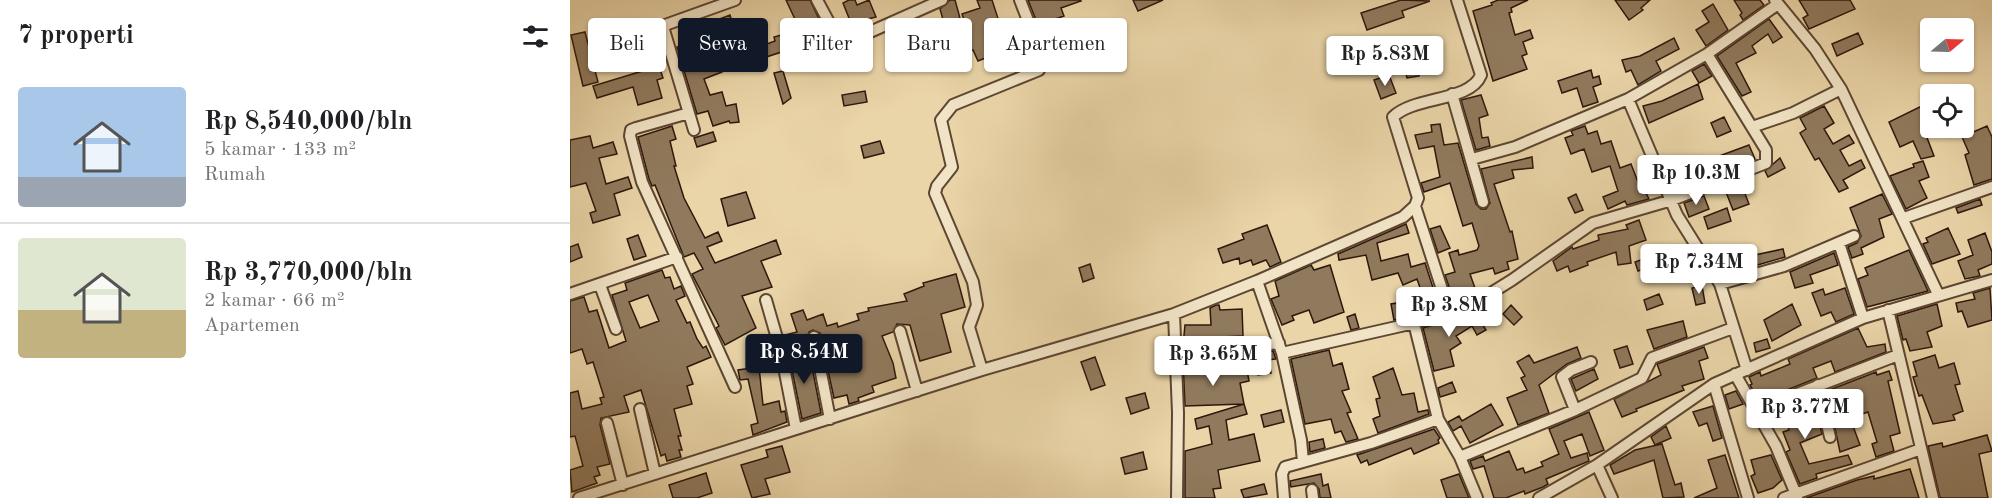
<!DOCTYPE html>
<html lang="id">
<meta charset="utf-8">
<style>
body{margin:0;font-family:"Old Standard TT",serif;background:#f2f2f2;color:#202124;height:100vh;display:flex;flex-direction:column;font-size:22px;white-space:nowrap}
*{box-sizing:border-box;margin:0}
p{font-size:20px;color:#757577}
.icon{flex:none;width:33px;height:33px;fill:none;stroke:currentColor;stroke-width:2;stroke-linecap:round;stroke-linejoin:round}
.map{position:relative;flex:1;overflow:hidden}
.panel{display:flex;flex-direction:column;background:#fff;width:570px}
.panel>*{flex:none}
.top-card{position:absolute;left:18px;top:18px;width:570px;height:54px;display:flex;gap:12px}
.needle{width:39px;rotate:71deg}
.fabs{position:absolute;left:1350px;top:18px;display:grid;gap:12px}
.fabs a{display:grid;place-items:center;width:54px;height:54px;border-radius:6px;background:#fff;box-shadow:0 2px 4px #0004;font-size:30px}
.price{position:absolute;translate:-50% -51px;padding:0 14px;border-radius:6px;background:#fff;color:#222;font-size:20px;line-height:39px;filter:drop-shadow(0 2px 3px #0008)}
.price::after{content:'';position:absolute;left:50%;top:36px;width:18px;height:14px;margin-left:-9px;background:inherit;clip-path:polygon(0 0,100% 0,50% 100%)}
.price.current{background:#111827;color:#fff}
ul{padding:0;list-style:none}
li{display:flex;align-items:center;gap:18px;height:150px;padding:0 18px}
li+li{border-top:2px solid #e0e0e0}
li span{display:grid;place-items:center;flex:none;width:168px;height:120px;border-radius:6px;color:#555}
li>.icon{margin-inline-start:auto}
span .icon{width:72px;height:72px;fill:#fffc;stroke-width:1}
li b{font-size:26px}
h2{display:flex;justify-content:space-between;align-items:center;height:72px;padding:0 18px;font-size:26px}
.chip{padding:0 21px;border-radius:6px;background:#fff;box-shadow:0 2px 4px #0004;font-size:21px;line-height:54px}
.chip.current{background:#111827;color:#fff}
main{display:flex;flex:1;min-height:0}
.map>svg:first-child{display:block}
</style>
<main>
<section class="panel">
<h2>7 properti<svg class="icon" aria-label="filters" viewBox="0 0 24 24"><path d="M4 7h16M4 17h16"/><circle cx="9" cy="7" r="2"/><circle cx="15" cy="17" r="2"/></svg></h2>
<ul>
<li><span style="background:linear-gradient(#a9c7e8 75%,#9aa5b1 0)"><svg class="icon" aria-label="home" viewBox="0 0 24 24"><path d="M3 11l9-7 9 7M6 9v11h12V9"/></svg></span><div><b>Rp 8,540,000/bln</b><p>5 kamar · 133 m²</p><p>Rumah</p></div></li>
<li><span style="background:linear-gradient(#dfe7d0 60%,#c2b280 0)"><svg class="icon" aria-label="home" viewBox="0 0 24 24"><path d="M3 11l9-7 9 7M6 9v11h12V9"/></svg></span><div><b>Rp 3,770,000/bln</b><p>2 kamar · 66 m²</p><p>Apartemen</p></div></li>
</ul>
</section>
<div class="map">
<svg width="1422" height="498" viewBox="0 0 1422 498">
<rect width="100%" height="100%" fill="#ead5a8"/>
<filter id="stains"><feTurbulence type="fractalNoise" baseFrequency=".00333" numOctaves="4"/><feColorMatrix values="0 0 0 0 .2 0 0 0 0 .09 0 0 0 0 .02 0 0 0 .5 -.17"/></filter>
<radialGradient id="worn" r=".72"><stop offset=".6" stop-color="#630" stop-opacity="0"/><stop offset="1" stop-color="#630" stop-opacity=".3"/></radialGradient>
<!-- building -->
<path fill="#907a5d" stroke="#2e170b" stroke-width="1.5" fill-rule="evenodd" d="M216,0H240L249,19L245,20L255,46L227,56L224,48L184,61L180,50L205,41L204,37L230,30Z
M279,0H285L287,5L299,0L306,17L281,23L273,3Z
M380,0H385L390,18L374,23L370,9Z
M407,0H422L434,37L439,36L444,52L434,55L433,51L408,61L403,50L398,52L395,43L401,41L392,14L410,8Z
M458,0H510L511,1L491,8L494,16L468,25Z
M563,0H593L568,11Z
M831,0L860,1L832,11L834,17L797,30L791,13Z
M928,0H958L941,8L942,12L939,13L945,35L960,30L963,38L953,42L957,54L952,56L957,69L923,81L903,11L922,5L921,3Z
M1045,0H1080L1071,8L1073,10L1059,20Z
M1164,0H1190L1194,5L1173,20L1170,15L1172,13Z
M1229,0H1280L1285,9L1239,29L1233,18L1238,15Z
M1143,4L1158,30L1136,46L1126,30L1139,22L1132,11Z
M160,15L164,28L151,32L147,20Z
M1199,19L1212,37L1203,43L1198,34L1182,46L1186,53L1166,63L1181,92L1172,96L1147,56Z
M132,31L134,37L146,33L149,42L144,44L152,72L134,79L140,95L152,92L156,106L166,104L169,122L160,123L159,121L143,126L138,111L127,114L107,47L115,44L112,38L116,36Z
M15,32L28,82L13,86L1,35Z
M1288,33L1293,44L1267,56L1262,44Z
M1104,38L1109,49L1086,61L1091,71L1068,85L1061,70L1056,72L1052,60L1070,56Z
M280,49L283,58L266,64L262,53Z
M846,63L849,76L837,78L834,65Z
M1134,64L1142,76L1129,83L1122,71Z
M89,66L93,78L87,80L92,98L68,105L63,87L27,98L23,86Z
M1021,70L1023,78L1029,76L1031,84L1023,87L1028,102L1013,107L1007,88L992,93L988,81Z
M213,71L221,98L213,104L204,73Z
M819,75L826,93L811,99L804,80Z
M1128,84L1133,99L1079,123L1073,106L1092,101Z
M295,91L297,102L274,106L272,95Z
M911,95L918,115L909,118L912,138L918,137L920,146L906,150L891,100Z
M1360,102V133L1356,135L1364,156L1351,159L1343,141L1330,147L1319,122Z
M1254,106L1264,123L1254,129L1263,144L1279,135L1284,143L1270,150L1279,166L1291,160L1295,168L1273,180L1278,188L1269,192L1249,158L1245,160L1230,133L1236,129L1230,118Z
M1154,117L1161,131L1147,137L1141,123Z
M870,124L874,145L888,143L906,204L911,209H916L920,203L911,169L962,157L963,168L942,170L944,178L924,184L940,232L942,231L948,259L937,262L939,269L925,274L923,268L900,274L906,291L883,298L875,275L885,272L879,253L888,250L889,255L907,250L909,246L902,223L893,226L880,183L854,192L851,183L870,177L864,146L849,149L845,135L862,132L861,125Z
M102,126L106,139L100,141L106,166H104L114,198L135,238L148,232L152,241L137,247L145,263L206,240L211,254L191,261L202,287L172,296L186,328L155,345L146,328L149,326L122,274L133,269L124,253L114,257L85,185L82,186L79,179L68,137Z
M1015,126L1018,134L1027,131L1031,144L1041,141L1050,168L1061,164L1068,182L1070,181L1079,199L1057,205L1055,201L1038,209L1033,197L1048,191L1040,166L1022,172L1014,149L1001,154L995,138L1003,135L1001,131Z
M1417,126L1422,137V179L1404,185L1395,155L1399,153L1392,137Z
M143,132L146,141L127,147L124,138Z
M20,136L23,148L43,142L47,154L29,158L36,184L58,177L62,188L44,194L50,215L23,223L20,213L26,211L16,183L0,187V140Z
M310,141L314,153L294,158L291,146Z
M1179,145L1185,159L1110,189L1104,167L1115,163L1117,168Z
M1210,158L1215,168L1198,177L1195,171Z
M1353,161L1359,177L1349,181L1357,198L1336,209L1320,176L1344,167L1343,164Z
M1170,181L1179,204L1163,210L1154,187Z
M176,192L185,218L158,226L151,199Z
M1006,194L1013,210L1005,213L998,198Z
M1312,194L1322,214L1309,219L1314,237L1291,248L1293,254L1282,258L1278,247L1287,243L1291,236L1280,208Z
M1134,196L1139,209L1119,217L1114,203Z
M1410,199L1412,205L1388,213L1386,208Z
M1157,208L1161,221L1138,229L1134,217Z
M1069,220L1076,240L1059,246L1061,263L1048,265L1046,252L1017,262L1018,265L1000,272L998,266L987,271L983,261L1002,247L1003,249L1029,240L1028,235L1058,229L1056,225Z
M836,224L839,233L807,243L811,261L838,254L841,267L855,263L868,303V308L824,320L821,304L854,299L847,279L833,285L828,273L802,280L796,255L769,260L768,254Z
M697,225L711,262L700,267L696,260L683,265L681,260L670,264L669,258L653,263L648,249L674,239L672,234Z
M870,226L880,248L868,253L860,229Z
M1378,228L1390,254L1362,264L1353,244L1358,242L1356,238Z
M1415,233L1422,252V264L1408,270L1410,276L1395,279L1388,261L1403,255L1398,240Z
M68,235L76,256L64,260L57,239Z
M8,244L12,257L0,262V247Z
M1213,249L1215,257L1156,274L1150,254L1164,250L1166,259Z
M1339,250L1358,291L1297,307L1288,279L1298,275L1295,268Z
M1264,253L1268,265L1240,275L1243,283L1225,288L1220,272Z
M1077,258L1080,267L1068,271L1065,262Z
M520,264L524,278L513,282L509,268Z
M741,265L744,270L760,265L774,312L744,323L739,310L722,316L724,320L712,325L701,299L709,296L705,281Z
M92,270L95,278L100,277L104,289L111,286L115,296L106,300L117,323L120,322L127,339L133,348L136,346L141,357L117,367L123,384L117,386L122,404L104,409L111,436H108L112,450H109L111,457L97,461L95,454L91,456L71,390L54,396L59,412L31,418L30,425L40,464L27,467L30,475L24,477L27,483L2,492L0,470L13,466L5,436L0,437V393L8,391L12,409L32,404L30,398L34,397L23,362L17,364L12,349L0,353V301L14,297L19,312L27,310L39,348L56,341L42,295L57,290L55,283ZM78,295L89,321L70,328L59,302Z
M386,274L395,307L371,314L381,352L350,361L340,325L327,324L323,332L312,336L323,363L326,378L302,386L304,392L288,398L289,401L279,404L277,395L264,398L257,366L267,363L260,341L253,343L250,333L243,330L239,332L237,338L218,344L215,335L227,332L221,314L233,310L237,320L253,314L257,326L267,323L268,327L289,320L287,314L299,311L298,308L337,301L334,294L354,286L353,283Z
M1132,286L1135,303L1126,305L1122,288Z
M1275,288L1284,314L1266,322L1261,312L1251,316L1242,293L1253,289L1255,295Z
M1420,288L1422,320L1398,327L1392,311L1388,312L1386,303L1405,299L1403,293Z
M1089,294L1093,304L1077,310L1074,300Z
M1222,304L1231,325L1202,341L1194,320Z
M1367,304L1372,326L1357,332L1362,347L1340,351L1336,339L1333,340L1327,316Z
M646,305H649L650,310L672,309L673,336L652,337L653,340L613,346L615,325H641L640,308Z
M941,305L952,317L944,325L933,314Z
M905,312L916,330L907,335L902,326L886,336L891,343L880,350L884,366L864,371L853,328Z
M785,314L789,328L781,330L777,317Z
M1113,321L1117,337L1084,349L1077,330Z
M1288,328L1297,347L1315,344L1316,352L1265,372L1261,361L1243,368L1247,378L1242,380L1189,401L1180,385L1182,384L1179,377L1190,372L1191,376L1220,364L1218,359Z
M1197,339L1200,348L1186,352L1184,343Z
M226,344L233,369L242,367L251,413L232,419L217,346Z
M1057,346L1063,364L1050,368L1044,350Z
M1007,347L1011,358L997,364L969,385L979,413L948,425L937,398L957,390L951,378L955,376L947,362L959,355L964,363Z
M1134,347L1138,358L1129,361L1134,379L1112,386L1114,390L1066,409L1067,411L1052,417L1044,399L1091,375L1087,364Z
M203,350L206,366L197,368L193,352Z
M759,350L763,366L772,363L779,389L772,391L781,412L777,413L788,439L776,442L771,431L765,433L761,419L735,424L721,359Z
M703,351L706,359L699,360L701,373L688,375L686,353Z
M1365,355L1369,368L1384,363L1390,384L1385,385L1393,411L1383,415L1385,420L1363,424L1352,395L1349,396L1343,377L1347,376L1343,362Z
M525,357L535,385L521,390L511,362Z
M622,360L624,371L628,372L650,370L651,374L677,370L679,381L670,383L674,404L615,406L613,361Z
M189,367L193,405L209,401L211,412L215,411L217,422L183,435L181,425L188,423L178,379L170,380L168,370Z
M823,368L832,395L844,393L848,412L858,410L859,414L808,433L803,419L810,416L806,399L810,398L803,377Z
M1024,369L1028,379L1006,391L1001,379Z
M1319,371L1322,380L1318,381L1330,433L1320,436L1324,451L1306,457L1302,444L1307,442L1298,412L1280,418L1290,445L1270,452L1257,391L1306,372L1307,375Z
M882,382L886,392L870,397L868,388Z
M1166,391L1173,404L1159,409L1155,395Z
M575,393L579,408L561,414L556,398Z
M1243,396L1252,434L1230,443L1239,464L1278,455L1282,464L1246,474L1247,478L1230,484L1216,452L1220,450L1213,432L1219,430L1213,413L1200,418L1198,413Z
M674,404L677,414L656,420L659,440L684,434L690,461L648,470L651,488L643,489L645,498H615V451L642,444L639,426L627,429L625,419Z
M921,404L933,425L900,443L891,426L883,431L878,422L889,416L892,421Z
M1143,406L1152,438L1143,441L1137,423L1129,426L1123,412Z
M711,410L714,422L694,427L691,415Z
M1019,412L1034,450L1020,456L1012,434L994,441L1001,458L1017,453L1019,461L976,479L978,484L973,487L955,494L954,491L936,498H924L914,466L903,469L900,461L913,456L915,461L939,451L947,470L953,468L955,473L973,466L971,462L989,454L979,429Z
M1096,426L1101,438L1085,445L1081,437Z
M864,429L870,438L868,440L869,443L844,454L841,448L799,465L797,460L791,463L787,455Z
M1417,435L1422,451L1409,454L1418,498H1370L1358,446L1372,443L1373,447Z
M753,439L755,448L740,452L739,442Z
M1092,444L1105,485L1111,483L1114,497L1093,498L1084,460L1044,474L1040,465L1065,450Z
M212,446L220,472L195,479L200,494L182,498L171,465L198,457L196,450Z
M573,452L577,469L555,474L551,458Z
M1155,455L1169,498H1124L1147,488L1138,460Z
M1201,455L1212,480L1203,488L1188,493L1181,476L1185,474L1181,460Z
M1340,469L1349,498H1236L1287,480L1304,476V479Z
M136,473L142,493L127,498H103L99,485Z
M751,474L753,486L758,484L761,498H750L749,489L744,483L721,487L720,481Z
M889,474L899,498H877L871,480Z
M694,484L697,494L674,498L671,490Z"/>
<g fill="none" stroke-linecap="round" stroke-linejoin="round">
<!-- street casing -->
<g stroke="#5d4632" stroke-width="14">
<path id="street" d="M247,0L269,41L273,44L372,0
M1205,0L1245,49L1271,89L1368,294
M882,94L913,202
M119,113L66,128L61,130L60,136L72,182L165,387
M1182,127L1223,113L1271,89
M124,130L94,30L95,25L165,0
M902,159L945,147L1058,99
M845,206L880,314
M1334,218L1422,187
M1269,243L1293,318
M687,281L712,353L731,440L733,462
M1150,284L1214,266L1284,236
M30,285L46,329
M0,294L107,257
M196,300L211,352L226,429
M1318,310L1363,498
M604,314L608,413L607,498
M844,323L868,419L890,457L907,498
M330,331L347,391
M244,337L260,419
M712,353L844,323L897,308L942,280L1023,223L1102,200L1196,163V150L1137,54
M604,354L709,343
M412,370L399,327L407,305L403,282L365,193L367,186L382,167L371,120L383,105L469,70L471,54L450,0
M1177,370L1150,284L1107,215L1058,99L1137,54L1208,4
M1165,374L1206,446L1227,497
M1144,384L1178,498
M1248,385L1260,437
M70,409L85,474
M1005,410L1072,378L1082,358L1163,328
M1186,410L1328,355
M37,423L53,485
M890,457L1005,410L992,377L1001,370L1021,362
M1027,465L1042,498
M742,490L743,498
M9,498L412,370L604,314L687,281L833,217L845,206L848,198L823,117C844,96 900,102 911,75L887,0
M714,498L712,474L715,467L801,443L868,419
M969,498L1027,465L1144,384L1293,318L1422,280
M1214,498L1351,449"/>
</g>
<!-- street -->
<use href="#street" stroke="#f1e4c6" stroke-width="10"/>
</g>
<rect width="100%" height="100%" filter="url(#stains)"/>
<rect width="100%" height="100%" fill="url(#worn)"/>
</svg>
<div class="fabs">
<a><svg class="needle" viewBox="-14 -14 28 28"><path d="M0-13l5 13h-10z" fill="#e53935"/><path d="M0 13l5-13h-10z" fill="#757577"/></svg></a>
<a><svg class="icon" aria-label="locate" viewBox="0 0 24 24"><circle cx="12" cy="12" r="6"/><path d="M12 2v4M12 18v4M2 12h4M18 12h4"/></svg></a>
</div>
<b class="price" style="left:815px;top:87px">Rp 5.83M</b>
<b class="price" style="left:1126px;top:206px">Rp 10.3M</b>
<b class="price" style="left:1129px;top:295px">Rp 7.34M</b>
<b class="price" style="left:879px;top:338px">Rp 3.8M</b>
<b class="price current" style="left:234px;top:385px">Rp 8.54M</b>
<b class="price" style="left:643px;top:387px">Rp 3.65M</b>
<b class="price" style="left:1235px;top:440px">Rp 3.77M</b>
<div class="top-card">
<a class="chip">Beli</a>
<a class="chip current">Sewa</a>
<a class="chip">Filter</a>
<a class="chip">Baru</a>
<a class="chip">Apartemen</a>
</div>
</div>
</main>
